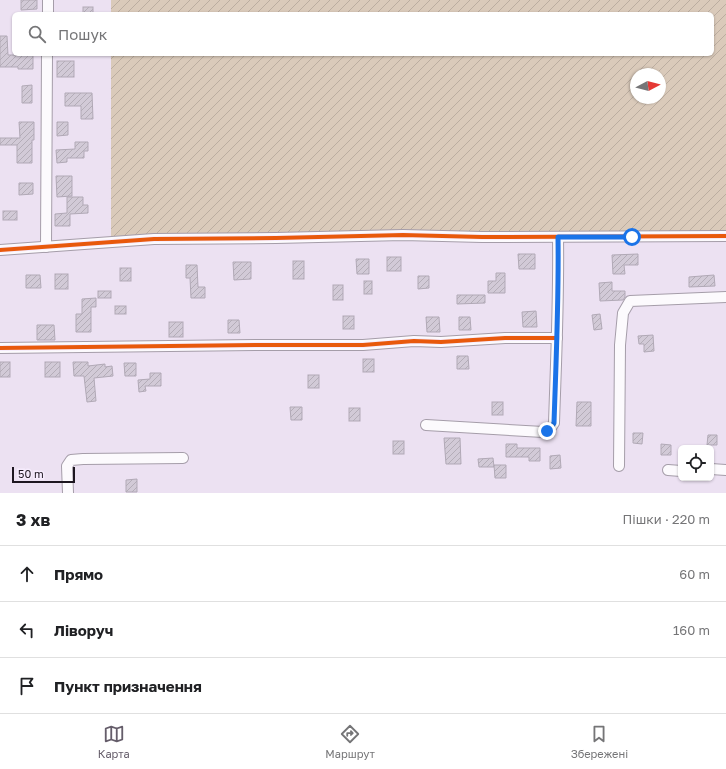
<!DOCTYPE html>
<html lang="uk">
<head>
<meta charset="utf-8">
<style>
	:root { --surface:#fff; --page:#f6f6f6; --text:#202124; --muted:#757577; --line:#e0e0e0; --accent:#655d6a }
	body { margin:0; font-family:"Golos Text",sans-serif; background:var(--page); color:var(--text) }
	.controls { position:absolute; right:12px; bottom:12px; display:grid; overflow:hidden; border-radius:6px; box-shadow:0 1px 3px #0004 }
	.controls button { width:36px; height:36px; display:grid; place-items:center; padding:0; border:0; border-bottom:1px solid var(--line); background:var(--surface); color:var(--text); font:20px sans-serif }
	.compass { position:absolute; left:630px; top:68px; width:36px; height:36px; border-radius:50%; background:var(--surface); box-shadow:0 1px 3px #0004; rotate:83deg }
	.scale { position:absolute; left:12px; bottom:10px; width:63px; box-sizing:border-box; padding-left:4px; border:2px solid #1d1620; border-top:0; font-size:11px; line-height:14px; white-space:nowrap; color:#1d1620; -webkit-text-stroke:3px #f6ecfd; paint-order:stroke }
	.stop { position:absolute; width:12px; height:12px; margin:-9px; border:3px solid #1a73e8; border-radius:50%; background:#fff }
	.stop.end { background:#1a73e8; border-color:#fff; box-shadow:0 1px 4px #0008 }
	.list { margin:0; padding:0; list-style:none }
	h2 { display:flex; justify-content:space-between; align-items:center; height:52px; margin:0; padding:0 16px; font-size:17px }
	h2 small { font-size:13px; font-weight:400; color:var(--muted) }
	.list li { display:grid; grid-template-columns:26px 1fr auto; gap:12px; align-items:center; box-sizing:border-box; height:56px; padding:0 16px; border-top:1px solid var(--line) }
	.list b { display:block; font-size:15px; white-space:nowrap }
	.list em { font-size:13px; font-style:normal; color:var(--muted) }
	.icon { flex:none; width:22px; height:22px; fill:none; stroke:currentColor; stroke-width:2; stroke-linecap:round; stroke-linejoin:round }
	.map { position:relative; flex:none; width:726px; height:493px; overflow:hidden }
	.search { position:absolute; background:var(--surface); box-shadow:0 1px 3px #0004; left:12px; right:12px; top:12px; height:44px; display:flex; align-items:center; gap:10px; box-sizing:border-box; padding:0 14px; border-radius:6px; color:var(--muted); font-size:15px }
	.sheet { height:220px; background:var(--surface) }
	nav { display:flex; justify-content:space-around; align-items:center; box-sizing:border-box; height:56px; border-top:1px solid var(--line); background:var(--surface); font-size:11px; color:var(--muted) }
	nav a { display:grid; justify-items:center; gap:2px }
	nav .on { color:var(--accent) }
	.map>svg:first-child { display:block }
	.garden { fill:url(#garden-furrows); fill-rule:evenodd }
	.building { fill:url(#building-hatch); stroke:#b1a9b6 }
	.lines { fill:none; stroke-linecap:round; stroke-linejoin:round }
	.minor-casing { stroke:#a59da9; stroke-width:12 }
	.minor { stroke:#fcfafd; stroke-width:10 }
	.cycleway-casing { stroke:#f6ecfd; stroke-width:6 }
	.cycleway { stroke:#e8590c; stroke-width:4 }
	.route { stroke:#1a73e8; stroke-width:5 }
</style>
</head>
<body>
<div class="map">
<svg width="726" height="493" viewBox="0 0 726 493">
	<defs>
		<pattern id="garden-furrows" width="10" height="10" patternUnits="userSpaceOnUse"><rect width="10" height="10" fill="#dacaba"/><path d="M-1 1l2-2M0 10L10 0M9 11l2-2" fill="none" stroke="#bbada0"/></pattern>
		<pattern id="building-hatch" width="6" height="6" patternUnits="userSpaceOnUse"><rect width="6" height="6" fill="#d2cad7"/><path d="M-1 1l2-2M0 6l6-6M5 7l2-2" fill="none" stroke="#b4adb8"/></pattern>
	</defs>
	<rect width="100%" height="100%" fill="#ece1f2"/>
	<path class="garden" d="M 111,0 L 726,0 L 726,236 L 111,242 L 111,54 L 712,54 L 712,14 L 111,14 ZM 636,74 L 660,74 L 660,98 L 636,98 Z"/>
	<g class="building">
		<path d="M 21,0 L 37,0 L 37,9 L 21,10 Z"/>
		<rect x="83" y="7" width="10" height="7"/>
		<path d="M 0,36 L 7,36 L 8,55 L 33,55 L 33,69 L 18,69 L 18,67 L 0,67 Z"/>
		<rect x="57" y="61" width="17" height="16"/>
		<path d="M 32,85 L 32,103 L 22,103 L 22,86 Z"/>
		<path d="M 65,93 L 92,93 L 93,119 L 81,119 L 81,106 L 65,106 Z"/>
		<path d="M 19,122 L 34,122 L 34,140 L 32,140 L 32,163 L 17,163 L 17,145 L 0,145 L 0,138 L 20,138 Z"/>
		<path d="M 57,122 L 68,122 L 68,135 L 57,136 Z"/>
		<path d="M 75,142 L 88,142 L 88,151 L 84,151 L 84,158 L 67,158 L 67,162 L 57,163 L 56,150 L 75,149 Z"/>
		<path d="M 56,176 L 72,176 L 72,196 L 57,197 Z"/>
		<path d="M 19,183 L 33,183 L 33,194 L 19,195 Z"/>
		<path d="M 67,197 L 83,197 L 83,205 L 88,205 L 88,213 L 70,214 L 70,226 L 55,226 L 55,214 L 67,213 Z"/>
		<rect x="3" y="211" width="14" height="9"/>
		<path d="M 518,254 L 535,254 L 535,269 L 519,269 Z"/>
		<path d="M 638,254 L 638,265 L 624,265 L 625,274 L 613,274 L 612,255 Z"/>
		<rect x="387" y="257" width="14" height="14"/>
		<path d="M 356,259 L 369,259 L 369,274 L 357,274 Z"/>
		<rect x="293" y="261" width="11" height="18"/>
		<path d="M 233,262 L 251,262 L 251,279 L 234,280 Z"/>
		<path d="M 186,265 L 197,265 L 198,287 L 205,287 L 205,298 L 191,298 L 190,278 L 186,278 Z"/>
		<rect x="120" y="268" width="11" height="13"/>
		<path d="M 496,273 L 505,273 L 505,293 L 488,293 L 488,281 L 496,281 Z"/>
		<rect x="55" y="274" width="13" height="15"/>
		<path d="M 26,275 L 40,275 L 41,288 L 26,288 Z"/>
		<path d="M 714,275 L 715,286 L 689,287 L 689,277 Z"/>
		<path d="M 418,276 L 429,276 L 429,288 L 418,289 Z"/>
		<rect x="364" y="281" width="8" height="13"/>
		<path d="M 612,282 L 612,291 L 625,291 L 625,297 L 623,300 L 600,301 L 599,283 Z"/>
		<rect x="333" y="285" width="10" height="15"/>
		<rect x="98" y="291" width="13" height="7"/>
		<path d="M 457,295 L 485,295 L 485,303 L 457,304 Z"/>
		<path d="M 96,298 L 96,307 L 91,307 L 91,332 L 76,332 L 76,314 L 82,314 L 82,299 Z"/>
		<rect x="115" y="306" width="11" height="8"/>
		<path d="M 536,311 L 537,327 L 523,327 L 522,312 Z"/>
		<path d="M 600,314 L 602,329 L 594,330 L 592,315 Z"/>
		<rect x="343" y="316" width="11" height="13"/>
		<path d="M 426,317 L 439,317 L 440,332 L 427,332 Z"/>
		<path d="M 459,317 L 470,317 L 471,330 L 459,330 Z"/>
		<path d="M 228,320 L 239,320 L 240,333 L 228,333 Z"/>
		<rect x="169" y="322" width="14" height="15"/>
		<path d="M 37,325 L 54,325 L 55,340 L 37,340 Z"/>
		<path d="M 653,335 L 654,351 L 644,352 L 644,344 L 639,344 L 638,336 Z"/>
		<path d="M 457,356 L 468,356 L 469,369 L 457,369 Z"/>
		<rect x="363" y="359" width="11" height="13"/>
		<rect x="0" y="362" width="10" height="15"/>
		<rect x="45" y="362" width="15" height="15"/>
		<path d="M 73,362 L 88,362 L 88,366 L 105,364 L 105,367 L 112,366 L 113,376 L 94,378 L 96,401 L 87,402 L 84,376 L 74,376 Z"/>
		<path d="M 124,363 L 136,363 L 136,376 L 125,376 Z"/>
		<path d="M 150,373 L 161,373 L 161,386 L 145,386 L 146,391 L 139,392 L 138,380 L 150,379 Z"/>
		<rect x="308" y="375" width="11" height="13"/>
		<rect x="492" y="402" width="11" height="13"/>
		<path d="M 577,402 L 591,402 L 591,426 L 576,426 Z"/>
		<path d="M 290,407 L 302,407 L 302,420 L 291,420 Z"/>
		<rect x="349" y="408" width="11" height="13"/>
		<path d="M 633,433 L 643,433 L 642,444 L 633,443 Z"/>
		<path d="M 708,435 L 717,435 L 717,445 L 707,445 Z"/>
		<path d="M 444,438 L 460,438 L 461,464 L 446,464 Z"/>
		<rect x="393" y="441" width="11" height="13"/>
		<path d="M 506,444 L 517,444 L 517,448 L 540,448 L 540,461 L 529,461 L 529,457 L 506,457 Z"/>
		<path d="M 661,444 L 671,445 L 671,455 L 661,455 Z"/>
		<path d="M 560,455 L 561,468 L 550,469 L 550,456 Z"/>
		<path d="M 493,458 L 494,467 L 479,467 L 478,459 Z"/>
		<path d="M 494,465 L 506,465 L 506,478 L 495,478 Z"/>
		<path d="M 137,479 L 137,492 L 126,492 L 126,480 Z"/>
	</g>
	<g class="lines">
		<defs>
			<g id="minor">
				<path d="M 48,14 L 48,0"/>
				<path d="M 46,247 L 47,54"/>
				<path d="M 0,250 L 154,239 L 276,238 L 403,235 L 482,237 L 726,236"/>
				<path d="M 0,348 L 255,345 L 363,345 L 414,341 L 441,342 L 505,338 L 557,338"/>
				<path d="M 426,425 L 543,432 L 550,429 L 554,423 C 556,361 559,299 558,237"/>
				<path d="M 619,466 L 620,345 L 623,313 L 630,301 L 726,297"/>
				<path d="M 711,469 L 726,470"/>
				<path d="M 668,470 L 681,471"/>
				<path d="M 68,493 L 67,466 L 71,460 L 83,459 L 183,458"/>
			</g>
		</defs>
		<use href="#minor" class="minor-casing"/>
		<use href="#minor" class="minor"/>
		<defs>
			<g id="cycleway">
				<path d="M 0,250 L 154,239 L 276,238 L 403,235 L 482,237 L 726,236"/>
				<path d="M 0,348 L 255,345 L 363,345 L 414,341 L 441,342 L 505,338 L 557,338"/>
			</g>
		</defs>
		<use href="#cycleway" class="cycleway-casing"/>
		<use href="#cycleway" class="cycleway"/>
	</g>
	<g class="lines">
		<path class="route" d="M 547,431 L 550,429 L 554,423 C 556,361 559,299 558,237 L 632,237"/>
	</g>
</svg>
<div class="controls">
<button><svg class="icon" aria-label="locate" viewBox="0 0 24 24"><circle cx="12" cy="12" r="6"/><path d="M12 2v4M12 18v4M2 12h4M18 12h4"/></svg></button>
</div>
<svg class="compass" viewBox="-18 -18 36 36"><path d="M0-13l5 13h-10z" fill="#e53935"/><path d="M0 13l5-13h-10z" fill="#757577"/></svg>
<div class="scale">50 m</div>
<div class="stop" style="left:632px;top:237px"></div>
<div class="stop end" style="left:547px;top:431px"></div>
<div class="search"><svg class="icon" aria-label="search" viewBox="0 0 24 24"><circle cx="10" cy="10" r="6"/><path d="M15 15l6 6"/></svg>Пошук</div>
</div>
<section class="sheet">
<h2>3 хв<small>Пішки · 220 m</small></h2>
<ul class="list">
<li><svg class="icon" aria-label="ahead" viewBox="0 0 24 24"><path d="M12 20V5M6 11l6-6 6 6"/></svg><div><b>Прямо</b></div><em>60 m</em></li>
<li><svg class="icon" aria-label="left" viewBox="0 0 24 24"><path d="M17 20v-9H6M10 6l-5 5 5 5"/></svg><div><b>Ліворуч</b></div><em>160 m</em></li>
<li><svg class="icon" aria-label="arrive" viewBox="0 0 24 24"><path d="M6 21V4h12l-3 4 3 4H6"/></svg><div><b>Пункт призначення</b></div></li>
</ul>
</section>
<nav>
<a class="on"><svg class="icon" aria-label="map" viewBox="0 0 24 24"><path d="M3 6l6-2 6 2 6-2v14l-6 2-6-2-6 2zM9 4v14M15 6v14"/></svg>Карта</a>
<a><svg class="icon" aria-label="directions" viewBox="0 0 24 24"><path d="M12 3l9 9-9 9-9-9zM9 14v-3h6M13 9l2 2-2 2"/></svg>Маршрут</a>
<a><svg class="icon" aria-label="saved" viewBox="0 0 24 24"><path d="M7 4h10v16l-5-4-5 4z"/></svg>Збережені</a>
</nav>
</body>
</html>
